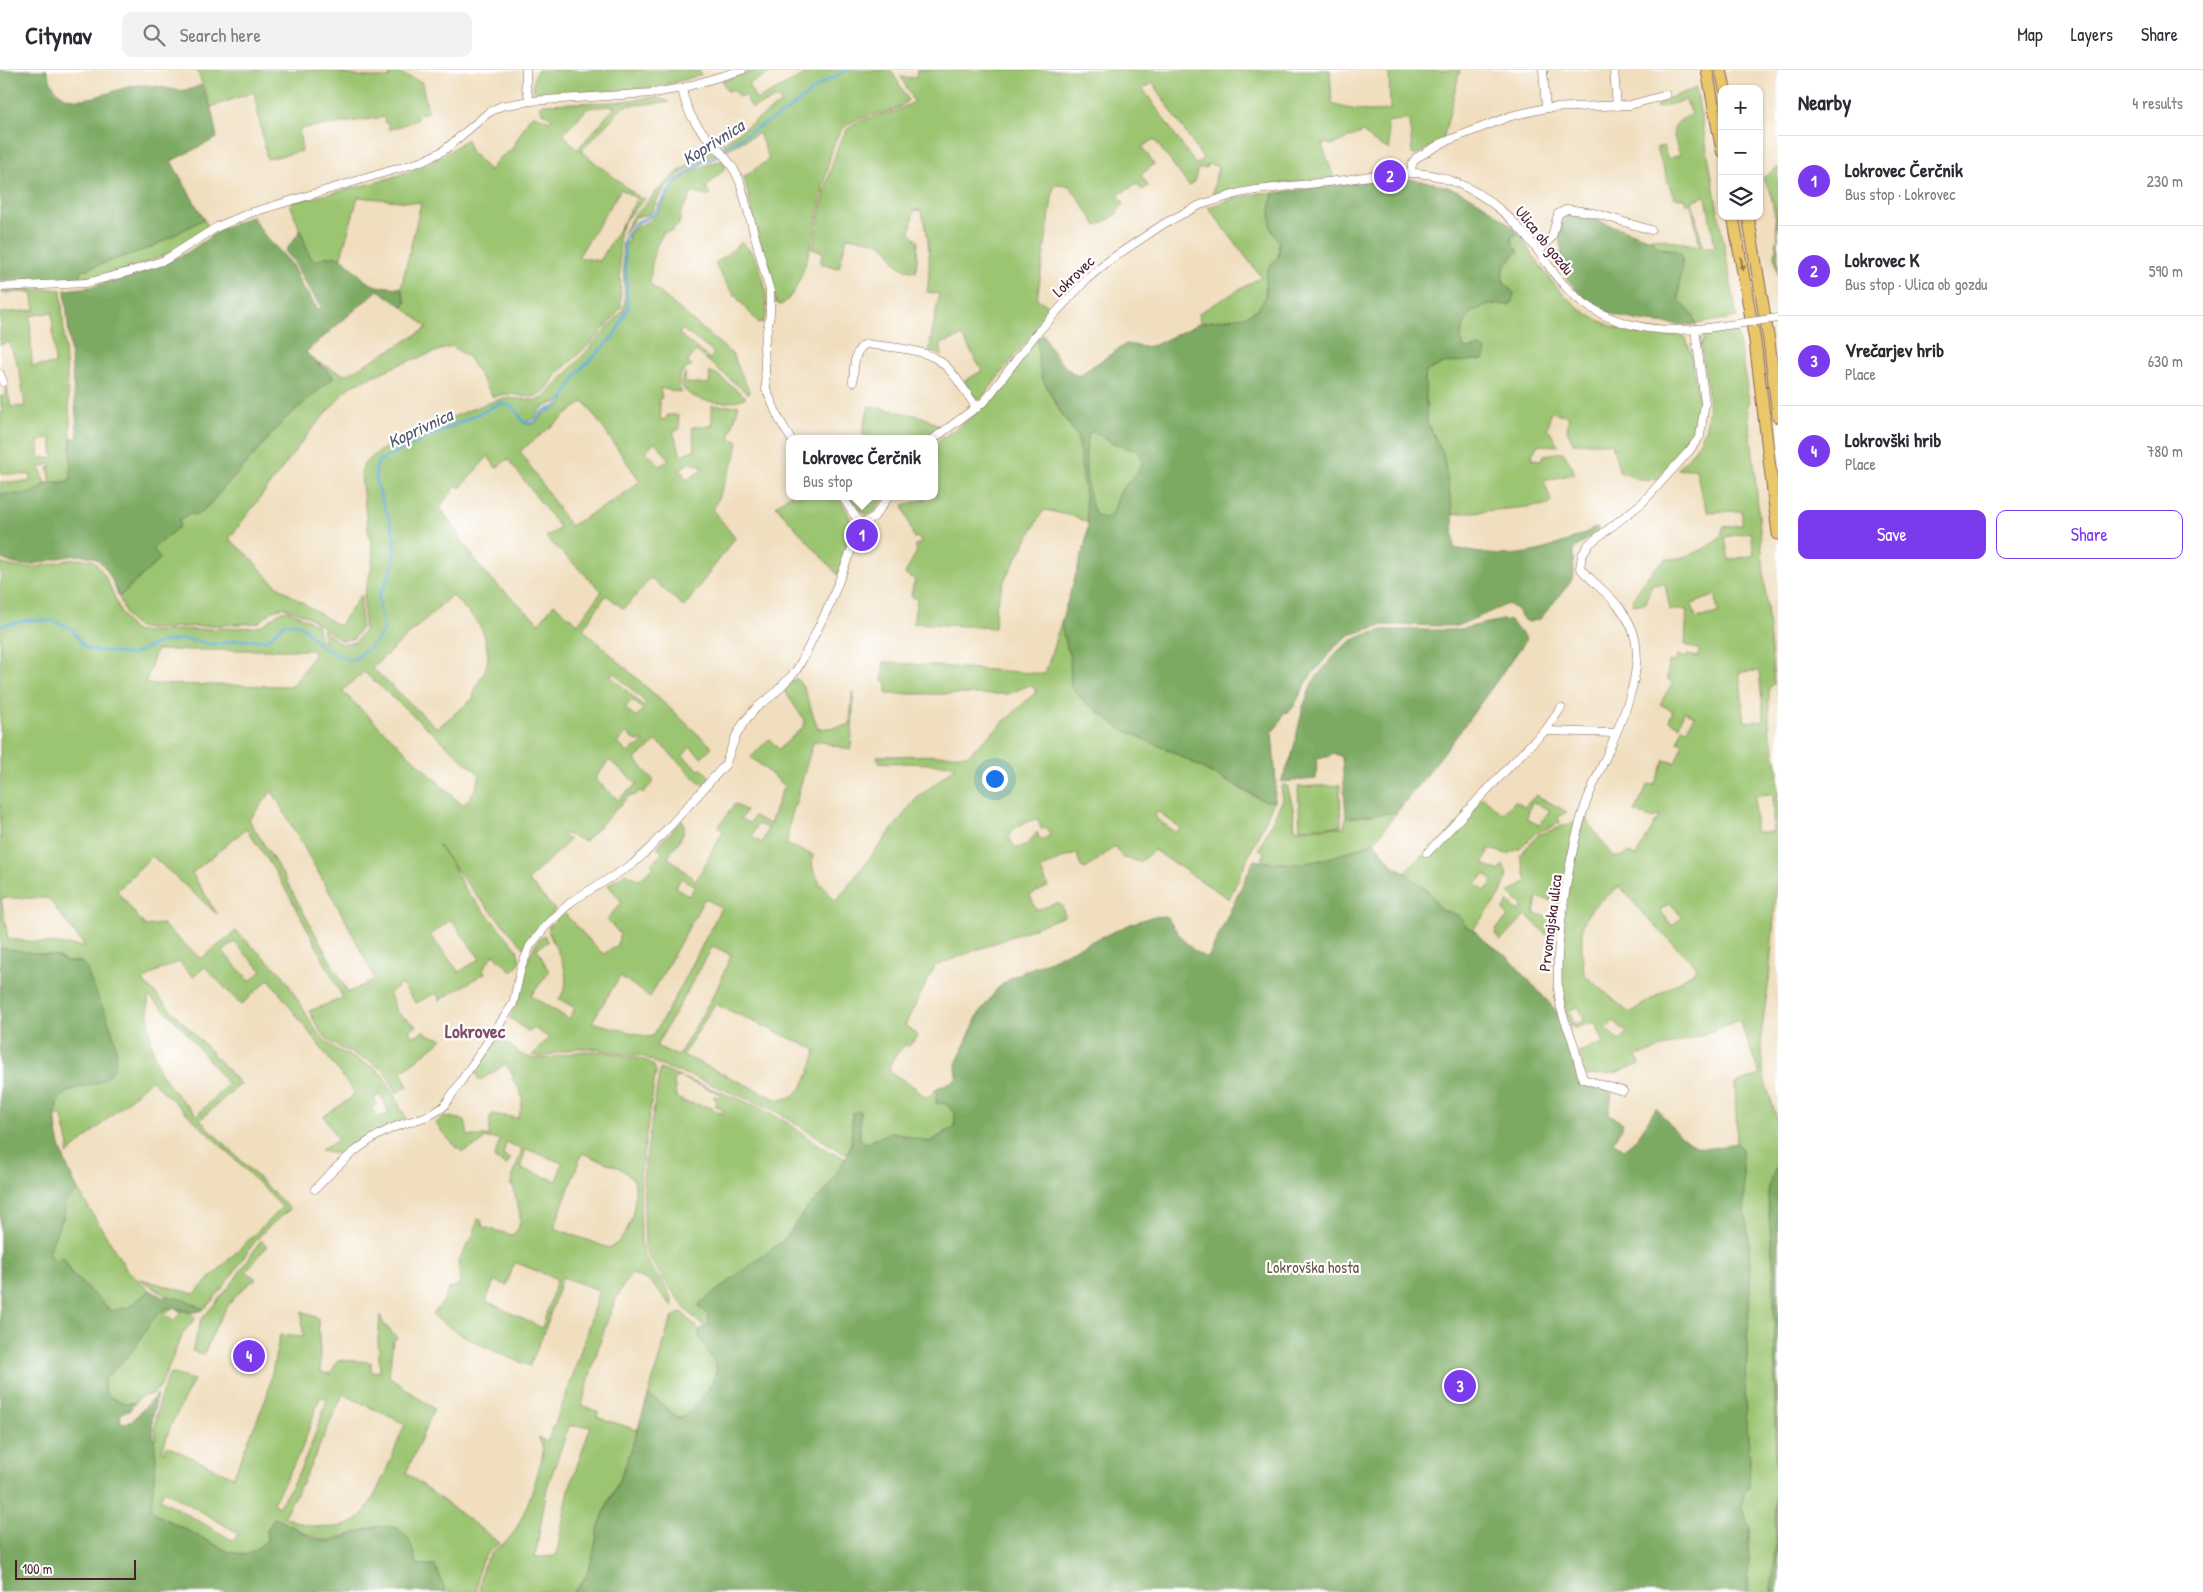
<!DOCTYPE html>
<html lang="en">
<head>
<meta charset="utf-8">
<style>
	:root { --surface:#fff; --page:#f2f2f3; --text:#2b2b33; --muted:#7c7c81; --line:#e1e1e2; --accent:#7c3aed }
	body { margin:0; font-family:"Patrick Hand",sans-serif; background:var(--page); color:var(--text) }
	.controls { position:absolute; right:15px; top:15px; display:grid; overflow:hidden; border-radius:10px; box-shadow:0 1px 4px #0004 }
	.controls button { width:45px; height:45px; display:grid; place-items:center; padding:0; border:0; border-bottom:1px solid var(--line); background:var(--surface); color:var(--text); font:25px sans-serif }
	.scale { position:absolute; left:15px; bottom:12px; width:121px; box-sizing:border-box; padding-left:5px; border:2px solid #4a1f2b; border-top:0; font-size:14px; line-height:18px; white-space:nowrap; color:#4a1f2b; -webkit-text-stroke:4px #fff; paint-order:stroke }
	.you { position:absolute; left:994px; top:708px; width:18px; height:18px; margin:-12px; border:4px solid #fff; border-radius:50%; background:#1a73e8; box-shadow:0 0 0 8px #1a73e833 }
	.badge { display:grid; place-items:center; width:32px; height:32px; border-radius:50%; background:var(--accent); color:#fff; font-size:16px; font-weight:700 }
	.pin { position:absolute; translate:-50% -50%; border:2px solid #fff; box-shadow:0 1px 5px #0006 }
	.popup { position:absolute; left:786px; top:365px; width:152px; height:65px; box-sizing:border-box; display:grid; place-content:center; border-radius:10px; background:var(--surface); filter:drop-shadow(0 1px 4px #0005); font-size:16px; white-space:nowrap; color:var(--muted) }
	.popup b { font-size:19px; color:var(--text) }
	.popup::after { content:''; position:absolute; left:50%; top:100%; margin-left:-10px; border:10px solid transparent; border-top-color:var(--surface) }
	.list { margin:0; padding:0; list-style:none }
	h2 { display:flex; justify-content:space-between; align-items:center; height:65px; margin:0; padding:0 20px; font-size:21px }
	h2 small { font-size:16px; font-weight:400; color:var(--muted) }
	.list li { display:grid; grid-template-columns:32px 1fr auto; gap:15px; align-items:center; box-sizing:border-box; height:90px; padding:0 20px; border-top:1px solid var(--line) }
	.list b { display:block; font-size:19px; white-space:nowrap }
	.list p { margin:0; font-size:16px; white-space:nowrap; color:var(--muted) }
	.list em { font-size:16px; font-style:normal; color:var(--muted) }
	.actions { display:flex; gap:10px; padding:15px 20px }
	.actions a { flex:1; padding:11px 0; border:1px solid var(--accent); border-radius:10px; text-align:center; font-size:18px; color:var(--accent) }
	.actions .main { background:var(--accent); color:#fff }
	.icon { flex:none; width:28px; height:28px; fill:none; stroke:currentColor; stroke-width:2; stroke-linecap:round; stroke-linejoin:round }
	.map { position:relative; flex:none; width:1778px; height:1522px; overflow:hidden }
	header { display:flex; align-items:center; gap:30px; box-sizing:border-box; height:70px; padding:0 25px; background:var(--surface); border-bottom:1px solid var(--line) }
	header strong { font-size:24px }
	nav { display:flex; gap:28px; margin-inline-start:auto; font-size:18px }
	.search { width:350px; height:45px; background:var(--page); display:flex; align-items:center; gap:12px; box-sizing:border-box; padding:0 18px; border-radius:10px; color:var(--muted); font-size:19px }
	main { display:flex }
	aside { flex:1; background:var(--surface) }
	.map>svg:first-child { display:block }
	.green { fill:#9cc572; stroke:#73724e; fill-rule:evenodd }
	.forest { fill:#7daa64; stroke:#646448; fill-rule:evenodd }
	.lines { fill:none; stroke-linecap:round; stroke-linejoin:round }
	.stream { stroke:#5fabd8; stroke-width:2.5 }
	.minor-casing { stroke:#84625e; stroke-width:9 }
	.highway-casing { stroke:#84625e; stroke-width:13 }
	.minor { stroke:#fff; stroke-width:8 }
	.highway { stroke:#eac769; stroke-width:11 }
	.minor-bridge-casing { stroke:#84625e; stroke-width:9; stroke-linecap:butt }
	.minor-bridge { stroke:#fff; stroke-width:8 }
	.oneway { fill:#9a734a }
	.labels { text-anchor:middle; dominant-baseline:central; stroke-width:4.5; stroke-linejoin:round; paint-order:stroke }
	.street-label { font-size:16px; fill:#4a1f2b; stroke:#fff }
	.park-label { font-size:16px; fill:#675944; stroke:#fff }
	.water-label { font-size:18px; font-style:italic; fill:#525770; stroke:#fff }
	.quarter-label { font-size:19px; font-weight:bold; fill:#814f68; stroke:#fff }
</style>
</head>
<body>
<header>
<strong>Citynav</strong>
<div class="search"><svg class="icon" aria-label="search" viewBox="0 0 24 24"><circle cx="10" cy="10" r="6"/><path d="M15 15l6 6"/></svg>Search here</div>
<nav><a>Map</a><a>Layers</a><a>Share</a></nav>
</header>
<main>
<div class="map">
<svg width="1778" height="1522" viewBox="0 0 1778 1522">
	<rect width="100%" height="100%" fill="#fff"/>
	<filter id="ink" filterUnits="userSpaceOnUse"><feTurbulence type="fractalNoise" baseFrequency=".02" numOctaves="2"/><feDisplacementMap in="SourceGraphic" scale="10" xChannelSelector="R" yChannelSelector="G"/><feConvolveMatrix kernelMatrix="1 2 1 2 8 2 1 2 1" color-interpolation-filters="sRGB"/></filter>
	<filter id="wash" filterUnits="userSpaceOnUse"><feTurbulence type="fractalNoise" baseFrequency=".0096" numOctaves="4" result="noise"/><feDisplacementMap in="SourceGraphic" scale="20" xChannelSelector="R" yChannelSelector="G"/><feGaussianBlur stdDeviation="1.12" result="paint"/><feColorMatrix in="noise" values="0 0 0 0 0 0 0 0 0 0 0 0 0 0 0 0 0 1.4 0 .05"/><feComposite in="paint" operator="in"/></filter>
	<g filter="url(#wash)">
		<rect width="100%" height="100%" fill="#f0debe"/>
		<g class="green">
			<path d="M 197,0 L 324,0 L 356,6 L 386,8 L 389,8 L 391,0 L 422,12 L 428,42 L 417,45 L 417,50 L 389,60 L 389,54 L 385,53 L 384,47 L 299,59 L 302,81 L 267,89 L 254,22 L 211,37 Z"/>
			<path d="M 537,0 L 699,0 L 701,5 L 654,18 L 541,25 L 535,23 C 531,14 534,8 537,0 Z"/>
			<path d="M 758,0 L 776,0 L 748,14 L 756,30 L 815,0 L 891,0 L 908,30 C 890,51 851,37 836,69 C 820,106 813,217 781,235 L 776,233 L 772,211 L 756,158 L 744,107 L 769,89 L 759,63 L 728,79 L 722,74 L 781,33 L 777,28 L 752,38 L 744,25 L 739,27 L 734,20 L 727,21 L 722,11 Z"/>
			<path d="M 917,0 L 1330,0 L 1332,34 C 1354,41 1367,42 1390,40 L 1389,0 L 1460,0 L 1443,70 L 1415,85 L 1412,84 L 1410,49 L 1387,52 L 1390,80 L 1371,70 L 1363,62 L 1332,75 L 1326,73 L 1322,75 L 1334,107 L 1258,116 L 1212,127 L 1218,96 L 1207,94 L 1206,98 L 1198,99 L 1194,112 L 1189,116 L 1154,69 L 1142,77 L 1154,94 L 1141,105 L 1148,116 L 1142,120 L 1137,114 L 1118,125 L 1124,134 L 1120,137 L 1116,145 L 1097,156 L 1070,116 L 1054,115 L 1037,229 L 1053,238 L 981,329 L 975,328 L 964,311 L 982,301 L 962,266 L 941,274 L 942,286 L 929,281 L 939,224 L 927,222 C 931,196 930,166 921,141 L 914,140 L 910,162 L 918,171 L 916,202 C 889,198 899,187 883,175 C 875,169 857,169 847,167 L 839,198 L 820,193 L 823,182 L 812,179 C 819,154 832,68 852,55 C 865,47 882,46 896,41 C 902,38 908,35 914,32 L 901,7 L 916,8 ZM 1153,13 L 1203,89 L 1196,95 L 1143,19 Z"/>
			<path d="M 1696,18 L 1737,247 L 1696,254 L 1694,246 L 1679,230 L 1680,198 L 1683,190 L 1672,179 L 1659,178 L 1652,172 L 1652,168 L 1658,168 L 1700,176 L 1691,133 L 1686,134 L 1684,128 L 1674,128 L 1656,78 L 1663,76 L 1668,89 L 1680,85 C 1673,65 1667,54 1691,45 L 1686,30 L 1657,38 L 1656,33 ZM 1705,126 L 1706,127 L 1715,177 L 1703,177 L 1692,131 Z"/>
			<path d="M 656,27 L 669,32 L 624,36 L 581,81 L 641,129 L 645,129 L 625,150 L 619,163 L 621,237 C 607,260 579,284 559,302 C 551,310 548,323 535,326 C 521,330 514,319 493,327 L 469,288 L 452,276 L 398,295 L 349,317 L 308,364 L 229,469 L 252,489 L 270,510 L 289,524 L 339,556 L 361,525 L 361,558 L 354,568 L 342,571 L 309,547 L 285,537 L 274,540 L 258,553 L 150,559 C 128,558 127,545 119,527 L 159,490 L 153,478 L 180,456 L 179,450 L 189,443 L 195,445 L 237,405 L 284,350 L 333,308 L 332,304 L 315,291 L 343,304 L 348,304 L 423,261 L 427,257 L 402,236 L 406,233 L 401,218 L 421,133 L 358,127 L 341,187 L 325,187 L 316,191 L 310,188 L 290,133 C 337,121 390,113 434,90 C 446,85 456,76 467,69 L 470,81 L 490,101 L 498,89 L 511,80 L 530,47 L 534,45 L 550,51 L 552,48 L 543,43 L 539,37 L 542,34 L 614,32 ZM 614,36 L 614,38 L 577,80 L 563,64 L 588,38 ZM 621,119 L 637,129 L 600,191 L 578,187 Z"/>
			<path d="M 711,76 L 717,83 C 696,93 675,104 661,124 C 656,130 654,138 650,144 L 635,147 L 622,165 L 633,146 L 643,137 L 655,123 L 678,102 L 700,88 Z"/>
			<path d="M 724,90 L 725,98 L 706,118 L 710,124 L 708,126 L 692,123 L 681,143 L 679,155 L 674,157 L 673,161 L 664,162 C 653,179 651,194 650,214 L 733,285 L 750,323 L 747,323 L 696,281 L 687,292 L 692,296 C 679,301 675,311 682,323 L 660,318 L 662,328 L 659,329 L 661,350 L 666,349 L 667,345 L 678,345 L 680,359 L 673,361 L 681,385 L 695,379 L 692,357 L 712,356 L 712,335 L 723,336 L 739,335 L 729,368 L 738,371 L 735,388 L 713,440 L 735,468 L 684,537 L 651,508 L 624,539 L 606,525 L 583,559 L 712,677 L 701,687 L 690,677 L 683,686 L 699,700 L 702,699 L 711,708 L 703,715 L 700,713 L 657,671 L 635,689 L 654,711 L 643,723 L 640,721 L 634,726 L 630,725 L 585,771 L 563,763 L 562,765 L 570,770 L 528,810 L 555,840 C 548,848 530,875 524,878 L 471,819 L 438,775 L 452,794 L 464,818 L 517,879 L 520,892 L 512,902 L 494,884 L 483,899 L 485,903 L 440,930 L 436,923 L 416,933 L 401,914 L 389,923 L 397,943 L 417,956 L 409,960 L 412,967 L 424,961 L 429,965 L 443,969 L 401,1002 L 408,1016 L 396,1023 C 392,1014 388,1005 381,999 C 365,985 342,983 326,968 C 319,961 314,950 309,941 L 343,928 C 313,870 285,810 246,759 L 192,803 L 217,844 L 152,786 L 117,821 L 145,856 L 162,854 L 201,889 L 236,861 L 283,905 L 315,959 L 324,970 L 335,979 L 376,999 L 384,1007 L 406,1048 L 345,1085 L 320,1081 L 338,1070 L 324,1046 L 351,1028 L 354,1022 L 269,909 L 241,935 L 205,897 L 193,907 L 179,892 L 155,902 L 143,911 L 201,971 L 240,1014 L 200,1050 L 290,1139 C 277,1150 263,1160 253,1174 C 237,1196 224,1220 204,1239 L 186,1231 L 166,1226 L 141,1209 L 194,1224 L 282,1137 L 236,1090 L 151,1010 L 67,1085 L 69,1076 L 62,1047 L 55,1045 C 58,1027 63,1023 80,1017 L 87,898 L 78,891 L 67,892 L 59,887 L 0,878 L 0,493 C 40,507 58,484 92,490 C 114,508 116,550 137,562 L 257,557 C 270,554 274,541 288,540 L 317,555 L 322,572 L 325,572 L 322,559 L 341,574 L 355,572 L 364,561 L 364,525 L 372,497 L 373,482 L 368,460 L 362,415 L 361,403 L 364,394 L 378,382 L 392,374 L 474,338 L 504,328 L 533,330 L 541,329 L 548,324 L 623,241 L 625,230 L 622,173 L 628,173 C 628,154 643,157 653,148 C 661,141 663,132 668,124 C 679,104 703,95 724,90 ZM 682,259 L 714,283 L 710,289 L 679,264 ZM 565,329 L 561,335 L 543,344 L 535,354 L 525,354 L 524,352 L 535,348 L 541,338 ZM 584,331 L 640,411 L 614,431 L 570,456 L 520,381 ZM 655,372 L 669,389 L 660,396 L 646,381 ZM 488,386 L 496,398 L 508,389 L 560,458 L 546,467 L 602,521 L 578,554 L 554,534 L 539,553 L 489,507 L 477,493 L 440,437 L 457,415 L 460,418 ZM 691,392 L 694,395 L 698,394 L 702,400 L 687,410 L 680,399 ZM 452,525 C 461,535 475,548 482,560 C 486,568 489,586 487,594 C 483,609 475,614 473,629 L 437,658 L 372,598 ZM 156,580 L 314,580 L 314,585 L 293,616 L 145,614 ZM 364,602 L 480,705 C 476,718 473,727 462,735 L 342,621 ZM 614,603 L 646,633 L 644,636 L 610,606 ZM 632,630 L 643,639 L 636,647 L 625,638 ZM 626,663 L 630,665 L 631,668 L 640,672 L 643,670 L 644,672 L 638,677 L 636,676 L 628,683 L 617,673 ZM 609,690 L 637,714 L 618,730 L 595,709 ZM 272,721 L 347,853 L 375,909 L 348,923 L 283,805 L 249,750 ZM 1,828 L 48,828 L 85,877 L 8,869 ZM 451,850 L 480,889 L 459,902 L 430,865 ZM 234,872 L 262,901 L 250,911 L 223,882 ZM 150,927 L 180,955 L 228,1014 L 197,1045 C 155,1007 149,985 148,929 ZM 381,1025 L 389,1043 L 376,1049 L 372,1038 L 377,1034 L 374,1028 Z"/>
			<path d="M 1778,97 L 1778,206 L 1775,185 L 1778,166 L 1775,145 L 1770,121 L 1763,108 Z"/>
			<path d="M 1260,123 L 1273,123 L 1270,140 L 1271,159 L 1279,172 L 1279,181 L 1278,187 L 1266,206 L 1265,228 L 1258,239 L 1245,246 L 1200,253 L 1199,243 L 1261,207 L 1208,137 L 1233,129 Z"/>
			<path d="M 204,149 L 209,158 C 182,182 114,208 78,210 L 81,201 L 152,177 Z"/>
			<path d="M 1518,163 C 1550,211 1570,245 1629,262 C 1647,267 1670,263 1686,268 L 1691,283 L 1699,333 L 1694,368 L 1687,379 L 1658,408 L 1646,411 L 1620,403 L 1612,373 L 1573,373 L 1567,360 L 1569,346 L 1551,342 L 1547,360 L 1550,362 L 1559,376 L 1536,375 L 1536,380 L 1533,381 L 1532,389 L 1541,390 L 1543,385 L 1563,382 L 1573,398 L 1574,404 L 1544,411 L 1551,431 L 1548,435 L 1453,444 L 1443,383 L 1427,352 L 1425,308 L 1426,301 L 1449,292 L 1469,290 L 1481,277 L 1466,279 C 1454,268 1465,255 1470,242 L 1490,234 L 1509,235 L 1514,223 C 1492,203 1507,198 1518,179 L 1514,177 L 1511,167 Z"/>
			<path d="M 742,172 C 746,177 752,182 755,187 C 763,201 772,239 763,252 L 759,253 C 742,234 726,217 715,194 Z"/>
			<path d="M 50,219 L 61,220 L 71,368 L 71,409 L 64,412 L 51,412 L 48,398 L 51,397 L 50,394 L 40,397 C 41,402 44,408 44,413 C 43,428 9,425 0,424 L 0,412 L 29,412 L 31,405 L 0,404 L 0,344 L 2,343 L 0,327 L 5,326 L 7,317 L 11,337 L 25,336 L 20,302 L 9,272 L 0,275 L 0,243 L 35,240 L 32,222 L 0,223 L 0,220 ZM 52,242 L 55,294 L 32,296 L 30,246 ZM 51,368 L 53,388 L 40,388 L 38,371 Z"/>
			<path d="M 1737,259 L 1749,331 L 1747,335 L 1754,392 L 1774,614 L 1769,618 L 1769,660 L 1778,699 L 1778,797 L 1769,910 L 1761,966 L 1764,1008 L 1778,1052 L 1778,1094 L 1769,1115 L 1768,1135 L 1774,1206 L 1776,1462 L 1772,1522 L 1748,1522 L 1749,1457 L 1742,1436 L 1744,1423 L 1749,1416 L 1750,1390 L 1745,1329 L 1751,1194 L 1749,1169 L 1745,1144 L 1742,1079 L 1737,1073 L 1735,1014 L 1760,1005 L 1739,950 L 1701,965 L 1637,986 L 1640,994 L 1615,1003 L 1587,1006 L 1578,982 L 1604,973 L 1595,952 L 1575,958 L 1570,956 C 1550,898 1568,808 1583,749 L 1586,749 L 1613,787 L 1621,787 L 1628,783 L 1636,786 L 1657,750 L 1660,748 L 1659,746 L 1651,748 L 1635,742 L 1648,714 L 1654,715 L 1665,690 L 1675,693 L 1683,674 L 1678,671 L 1682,658 L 1688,659 L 1694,646 L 1684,641 L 1679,656 L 1669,650 L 1673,641 L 1660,634 L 1673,612 L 1667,609 L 1669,591 L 1675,592 L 1677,585 L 1687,588 L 1687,585 L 1697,587 L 1700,580 L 1685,575 L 1687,540 L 1670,540 L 1665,514 L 1652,514 L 1646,533 L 1632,535 C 1636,516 1652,500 1666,489 C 1685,490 1706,479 1721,467 L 1723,457 L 1742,455 L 1742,441 L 1708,442 L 1701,424 L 1696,398 L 1679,400 L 1678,398 C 1722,358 1707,326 1701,275 L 1706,262 ZM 1751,462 L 1754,485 L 1729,490 L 1725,467 ZM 1716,525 L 1718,543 L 1696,548 L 1692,534 ZM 1759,601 L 1764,650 L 1745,652 L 1739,602 ZM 1773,724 L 1773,762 L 1755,762 L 1755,725 ZM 1620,816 L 1645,846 L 1698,898 L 1685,908 L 1629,943 L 1584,904 C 1583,890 1579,860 1585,849 C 1592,835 1608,826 1620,816 ZM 1670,833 L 1682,847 L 1672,856 L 1660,840 ZM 1579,937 L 1584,951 L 1574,954 L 1569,940 ZM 1614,951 L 1627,963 L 1619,971 L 1606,959 Z"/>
			<path d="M 1037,269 C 1038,300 1046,317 1061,344 C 1068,354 1076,362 1080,374 L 1088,453 L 1076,447 L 1045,440 L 1041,444 L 1004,511 L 996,536 L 995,558 L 913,553 L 917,530 L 911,525 L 915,509 L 905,504 L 917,481 L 915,475 L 921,473 L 919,467 L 914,468 L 903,435 L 937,426 L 934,417 L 935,373 L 970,348 L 992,330 L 1031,275 Z"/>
			<path d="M 710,302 L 716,304 L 746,327 C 730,337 684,333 681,312 L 685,303 L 685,313 L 709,314 Z"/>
			<path d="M 869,336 L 923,347 L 941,357 L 928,369 L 872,369 L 862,364 Z"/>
			<path d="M 1093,361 L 1110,372 L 1139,382 C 1149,400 1129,408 1121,421 C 1115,431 1117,442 1106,449 L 1097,447 C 1085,428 1083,384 1089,363 Z"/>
			<path d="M 789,425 L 836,426 C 862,453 849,474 838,505 L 776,436 Z"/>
			<path d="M 848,426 L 885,426 L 874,442 L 868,445 L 860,441 Z"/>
			<path d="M 1062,549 L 1062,560 L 1070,588 L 1071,617 L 1084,631 L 1120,658 L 1173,682 L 1259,729 L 1274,731 L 1229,829 L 1154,780 L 1140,792 L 1123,788 L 1115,776 L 1086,799 L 1081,797 L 1077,784 L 1065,787 L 1041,799 L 1048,817 L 1030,825 L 1036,840 L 1057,833 L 1062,836 L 1065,846 L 935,896 L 905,955 L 918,966 L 909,976 L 905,975 C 898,983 888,991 890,1002 L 916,1018 L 925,1027 L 931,1025 L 937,1018 L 936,1033 L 946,1034 L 955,1044 L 955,1056 L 929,1072 L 894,1062 L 867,1073 L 860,1070 L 860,1042 L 848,1083 L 843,1083 L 774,1040 L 694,1007 L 659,995 L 645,987 L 590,978 L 577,978 L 541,987 L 532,985 L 549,968 L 534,958 L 529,962 L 510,948 C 515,938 519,929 522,918 C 526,900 528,878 544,865 L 548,872 L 537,878 L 549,902 L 531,926 L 569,949 L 575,938 L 559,929 C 576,907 557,883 548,861 L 549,856 L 563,842 L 603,884 L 617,876 L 620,864 L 607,849 L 622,832 L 608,815 L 626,803 L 639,810 L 654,797 L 651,794 L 662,783 L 657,777 L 682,750 C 690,761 674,777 668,787 L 696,811 L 723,761 L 718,757 L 735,734 L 746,741 L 741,749 L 750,753 L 754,746 L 770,754 L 784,715 L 751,687 L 769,669 L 779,679 L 803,657 L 804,650 L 784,620 L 796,608 L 804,618 L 818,659 L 845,656 L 850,654 L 852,623 L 854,622 L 851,678 L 850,680 L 822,672 L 813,673 L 789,755 L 787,775 L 813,785 C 808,803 825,819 836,831 L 916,729 L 955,697 L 955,695 L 879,692 L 877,686 L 968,685 L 1037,621 L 1030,615 L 1008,624 L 887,624 L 887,612 L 882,610 L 884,592 L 1045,604 ZM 1159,742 L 1180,758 L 1179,761 L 1174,762 L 1156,748 L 1155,744 ZM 1038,749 L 1041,759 L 1047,758 L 1050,766 L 1040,770 L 1037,762 L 1028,774 L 1018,778 L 1013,775 L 1009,767 C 1015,755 1025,752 1038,749 ZM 757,754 L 768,758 L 762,773 L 752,767 ZM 681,808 L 695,816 L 689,826 L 676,817 ZM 705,828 L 721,838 L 680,919 L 653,966 L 648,967 L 592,952 L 620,906 L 650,927 ZM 713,876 L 731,885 L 717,919 L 678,986 L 656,976 ZM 715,934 L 816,980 C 811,1000 802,1033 776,1029 L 683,985 Z"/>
			<path d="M 1284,715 L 1287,715 L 1293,738 L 1295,759 L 1344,757 L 1346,748 L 1397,742 L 1374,772 L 1341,785 L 1304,794 L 1261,792 L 1265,782 L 1259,779 L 1283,729 L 1281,717 Z"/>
			<path d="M 1340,715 L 1341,756 L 1300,758 L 1298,717 Z"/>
			<path d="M 1536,725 L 1567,742 L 1558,747 L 1560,753 L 1536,763 L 1521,778 L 1508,784 L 1489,779 L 1483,794 L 1499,801 L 1503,794 L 1507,805 L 1500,826 L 1473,859 L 1467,857 L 1453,842 L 1441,841 L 1430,823 L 1405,802 L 1422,785 L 1425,788 L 1483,727 L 1502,744 L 1515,731 L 1524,737 ZM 1532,732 L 1550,740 L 1539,755 L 1526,749 ZM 1485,804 L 1493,811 L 1485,821 L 1476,814 Z"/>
			<path d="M 1577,751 L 1562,838 L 1556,837 L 1556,831 L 1537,828 L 1534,844 L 1560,848 L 1559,863 L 1552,870 L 1526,845 L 1500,871 L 1495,864 L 1496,859 L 1508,847 L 1504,840 L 1508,831 L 1518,841 L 1523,837 L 1509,823 L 1527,811 L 1520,785 L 1538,765 Z"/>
			<path d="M 499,966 C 524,989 530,993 564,985 C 571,983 579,981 586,981 C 606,981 628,986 647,991 L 654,996 L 656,1001 L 640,1106 L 641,1172 C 644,1202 671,1210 673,1237 L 649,1211 L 632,1204 C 610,1226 591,1303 582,1335 L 598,1342 L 597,1347 L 637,1360 C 633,1373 629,1388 623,1401 C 617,1417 606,1433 601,1451 C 593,1475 595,1504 573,1522 L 480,1522 C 480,1504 482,1490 497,1478 C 504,1474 510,1469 514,1462 C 527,1441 537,1408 543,1383 L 542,1375 L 538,1367 L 547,1372 C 569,1323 584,1272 599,1220 L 562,1207 L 546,1257 L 530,1296 C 493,1281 464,1269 432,1245 L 443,1232 L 449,1219 L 456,1216 L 460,1212 L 458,1191 L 474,1164 L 478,1149 L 481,1150 L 483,1157 L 512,1165 C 529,1153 514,1133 514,1117 L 510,1115 L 522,1079 L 506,1072 L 503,1086 L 510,1089 L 507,1095 L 494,1089 L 500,1069 L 485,1068 L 481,1073 L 462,1082 L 445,1066 L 436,1053 L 443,1046 L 465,1050 L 468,1066 L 489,1066 L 490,1047 L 492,1044 L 518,1048 C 524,1029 525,1026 512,1009 L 514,1007 L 506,994 L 479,1011 L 475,999 ZM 526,1079 L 562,1093 L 557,1111 L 520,1098 ZM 582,1083 L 620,1098 L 634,1110 C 638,1131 631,1169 609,1178 L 554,1158 ZM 514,1192 L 557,1209 L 542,1258 L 486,1231 L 494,1211 L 507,1215 ZM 569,1356 L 591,1356 L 569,1419 L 556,1486 L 535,1487 L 547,1418 Z"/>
			<path d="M 660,999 C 700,1016 742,1027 781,1049 C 802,1061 822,1082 846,1088 L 826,1121 L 807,1138 L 784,1170 L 701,1233 L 699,1237 L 709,1247 L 709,1255 L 704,1257 L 687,1241 L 649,1189 L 645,1178 L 643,1107 ZM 679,1007 L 721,1024 L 721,1027 L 714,1026 L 714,1028 L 717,1031 L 715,1035 L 723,1040 L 722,1044 L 710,1037 L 685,1032 L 676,1027 L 674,1010 Z"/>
			<path d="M 78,1120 L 127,1200 L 150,1220 L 129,1237 L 111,1241 L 73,1205 L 66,1192 L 54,1190 L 48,1182 L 64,1145 L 65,1133 Z"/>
			<path d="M 261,1170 L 267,1176 L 246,1201 L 256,1209 C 228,1227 215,1255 204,1285 L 192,1281 L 201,1250 L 233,1212 Z"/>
			<path d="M 172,1238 L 166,1244 L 173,1251 L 181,1243 L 177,1239 L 191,1243 L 196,1248 L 183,1263 L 160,1317 L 152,1324 L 140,1327 L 135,1333 C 120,1334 102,1328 104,1310 C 114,1299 125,1290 134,1279 C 144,1265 152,1240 172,1238 Z"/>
			<path d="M 302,1241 L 318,1248 L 321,1302 L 330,1304 L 338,1290 L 371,1292 L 371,1302 L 380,1301 L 378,1270 L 380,1245 L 383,1253 L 397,1268 L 393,1270 L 389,1306 L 434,1339 L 406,1403 L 500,1473 C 480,1486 477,1498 477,1522 L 446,1522 L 437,1499 L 417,1494 L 408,1468 L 378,1456 L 328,1471 L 307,1464 L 274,1448 L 267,1461 L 267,1470 C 264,1473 249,1485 246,1485 C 240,1484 235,1482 229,1482 L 156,1444 L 151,1438 L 156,1388 L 153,1370 L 156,1369 C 154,1344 160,1325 170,1303 L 194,1310 L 171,1355 L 162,1381 L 164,1382 L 167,1376 L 233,1407 L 267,1326 L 280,1265 L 303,1267 ZM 343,1324 L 405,1354 C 396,1375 373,1442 354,1452 C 345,1457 331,1458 321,1457 C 308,1456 295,1452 284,1446 L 309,1399 ZM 320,1327 L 327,1329 C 315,1367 302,1404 278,1437 L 273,1433 L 301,1381 ZM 164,1420 L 238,1463 L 234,1471 L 160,1429 Z"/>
			<path d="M 682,1242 L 699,1260 L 700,1268 L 717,1298 C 712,1320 697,1336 680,1349 L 656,1330 L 648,1326 L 669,1255 L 673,1247 Z"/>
		</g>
		<g class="forest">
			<path d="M 0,0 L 47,0 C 60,54 108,17 141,15 C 156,14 172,22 187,20 C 192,19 197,17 201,15 L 211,37 L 217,68 L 171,91 L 204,149 L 152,177 L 81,201 L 78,210 L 0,211 Z"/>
			<path d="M 1393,108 C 1448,111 1479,125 1518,163 L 1511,167 L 1514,176 L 1519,182 L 1516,183 L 1505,195 L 1502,204 L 1504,214 L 1514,223 L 1512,232 L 1509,235 L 1490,234 L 1471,242 C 1465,254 1454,269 1466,279 L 1481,277 L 1485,280 L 1486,285 L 1484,289 C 1463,293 1446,289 1426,302 L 1425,308 L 1427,352 L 1443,383 L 1453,444 L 1454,478 C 1515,492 1543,484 1597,457 L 1599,461 L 1573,480 L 1574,504 L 1570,513 L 1540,549 L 1529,552 L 1523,549 L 1516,539 L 1508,534 L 1457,556 L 1382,555 L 1349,565 L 1335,577 L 1309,608 L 1293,638 L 1288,643 L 1284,642 L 1279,654 L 1272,662 L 1276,711 L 1274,731 L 1265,731 L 1173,682 L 1120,658 L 1084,631 L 1071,617 L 1070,588 L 1062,560 L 1062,549 L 1085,475 L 1088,455 L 1079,374 L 1077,365 L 1062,344 L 1043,310 L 1039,297 L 1037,269 L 1043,264 C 1052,283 1060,295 1078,306 L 1126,274 L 1145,277 L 1155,275 L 1200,253 L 1245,246 L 1258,239 L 1265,228 L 1266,206 L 1269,197 L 1278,187 L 1279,181 L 1279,172 L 1271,159 L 1270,140 L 1273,123 ZM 1093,361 L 1110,372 L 1139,382 C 1149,400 1128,408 1121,421 C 1115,431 1117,442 1106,449 L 1097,446 C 1085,428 1083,384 1089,363 Z"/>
			<path d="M 1567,145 L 1596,150 L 1647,168 L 1652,168 L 1652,172 L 1659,178 L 1680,182 C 1686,197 1676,213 1679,230 L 1694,247 L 1696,254 L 1691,255 C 1646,253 1594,251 1567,208 C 1561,199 1558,191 1562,180 C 1557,170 1560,154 1567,145 Z"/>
			<path d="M 252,146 L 265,166 L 291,193 L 301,215 L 318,239 L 322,238 L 304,211 L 293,190 L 285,181 L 301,160 L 310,188 L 316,191 L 325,187 L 341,187 L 366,211 L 376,216 L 401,218 L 406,233 L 402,236 L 378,220 L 306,282 L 319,295 L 332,304 L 333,308 L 284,350 L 207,437 L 197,445 L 189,444 L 179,450 L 180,456 L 153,478 L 160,489 L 119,527 C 114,516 110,502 101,493 C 83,474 45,496 22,495 C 14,494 7,492 0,488 L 0,424 L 27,424 L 42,418 L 44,413 L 64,412 L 71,409 L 71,368 L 78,368 L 65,220 L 91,217 L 148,200 L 187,183 L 220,160 Z"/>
			<path d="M 1503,550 L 1510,551 L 1527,569 L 1456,667 L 1397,742 L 1346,748 L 1342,687 L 1333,683 L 1327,687 L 1317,688 L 1316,709 L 1281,712 L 1292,685 L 1303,637 L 1313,611 L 1339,580 L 1351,571 L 1361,566 L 1383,560 L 1455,560 Z"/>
			<path d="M 1374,772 L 1393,795 L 1405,802 L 1430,823 L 1441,841 L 1458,845 L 1467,857 L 1473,859 L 1481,868 L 1507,886 L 1559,944 L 1581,1012 L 1612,1023 L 1609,1045 L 1623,1053 L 1622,1058 L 1613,1071 L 1624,1079 L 1638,1067 L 1656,1038 C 1669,1052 1684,1077 1705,1078 C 1716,1079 1726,1074 1737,1073 L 1742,1079 L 1745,1144 L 1749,1169 L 1751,1194 L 1745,1329 L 1750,1390 L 1749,1416 L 1744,1423 L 1742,1436 L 1749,1457 L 1748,1522 L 573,1522 C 596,1503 592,1473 602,1448 C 608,1432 618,1416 624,1399 C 633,1375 640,1351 648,1326 L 656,1330 L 680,1349 C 697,1336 712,1320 717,1298 L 700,1268 L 699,1260 L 708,1255 L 709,1247 L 699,1237 L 700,1233 L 784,1170 L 807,1138 L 826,1121 L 848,1083 L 851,1074 L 852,1043 L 860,1041 L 860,1070 L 867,1073 L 891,1062 L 929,1072 L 932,1071 L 955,1056 L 955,1044 L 946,1034 L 936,1033 L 937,1018 L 957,1009 L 956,994 L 978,945 L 998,918 L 1012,907 L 1133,853 L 1151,847 L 1166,846 C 1176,860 1190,883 1208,888 L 1254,790 C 1306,799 1326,790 1374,772 Z"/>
			<path d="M 0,878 L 55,886 L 67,892 L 81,892 L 87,898 C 92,925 134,980 108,1006 C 98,1016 81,1015 69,1021 C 64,1024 61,1028 57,1031 C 52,1062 64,1092 78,1120 L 65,1133 L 64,1145 L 48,1182 L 54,1190 L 63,1187 L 73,1205 L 111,1241 L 129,1237 L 150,1220 L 164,1228 L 166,1226 L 186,1230 L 204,1239 C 191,1248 177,1233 165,1239 C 149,1248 144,1266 134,1279 C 125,1290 114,1299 104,1310 C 102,1328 120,1334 135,1333 L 129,1341 L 125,1341 L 120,1346 L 121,1353 L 131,1352 L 157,1324 L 152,1350 L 156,1388 L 151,1438 L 156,1444 L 229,1482 C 235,1482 240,1484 246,1485 C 249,1485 264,1473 267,1470 L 267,1461 L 274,1448 C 292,1454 308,1470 327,1471 C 348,1472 391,1438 408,1469 C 413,1477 413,1486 417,1494 L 435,1496 L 446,1522 L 0,1522 Z"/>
			<path d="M 1778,1094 L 1778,1522 L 1772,1522 L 1776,1462 L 1774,1206 L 1768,1123 L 1769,1115 Z"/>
		</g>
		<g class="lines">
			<path class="stream" d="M 0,556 L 27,550 L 53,551 L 71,558 L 82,574 L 88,579 L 131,585 L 161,572 L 185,569 L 215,575 L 236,570 L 267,570 L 285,553 L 295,553 L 304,558 L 320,576 L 348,590 L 355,589 L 372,575 L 384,561 L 378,527 C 389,508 395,496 395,473 C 395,451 367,412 378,391 L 501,333 C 514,335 517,341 523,352 C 535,355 536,350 543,341 L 556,337 L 565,326 L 578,302 L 614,266 L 628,238 L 624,170 L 634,154 L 653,145 L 676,111 L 703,92 L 714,88 L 726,77 L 755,59 L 786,42 L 821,14 L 847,0"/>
		</g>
	</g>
	<g filter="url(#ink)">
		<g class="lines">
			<defs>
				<g id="minor">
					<path d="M 526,0 L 526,17 L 530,31"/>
					<path d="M 1543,0 L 1546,38"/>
					<path d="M 1614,0 L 1617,36"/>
					<path d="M 682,18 C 690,67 725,73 740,112 L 770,221 L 770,245 L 764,276 L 766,319 L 779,349 L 791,369"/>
					<path d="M 1411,102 L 1412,94 L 1416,88 L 1444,72 L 1511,46 L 1546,38 L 1630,35 L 1666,25"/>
					<path d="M 1539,182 L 1552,167 L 1558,144 L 1567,139 L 1594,143 L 1651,160"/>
					<path d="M 0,217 L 86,213 L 128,202 L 165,190 L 217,157 L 250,143 L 423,91 L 443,81 L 488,43 L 501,36 L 530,31 L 653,23 L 682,18 L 742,0"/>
					<path d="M 0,304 L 3,312"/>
					<path d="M 853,312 C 854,300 853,279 866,274 C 888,277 915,278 935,288 C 952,297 965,322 977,338"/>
					<path d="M 933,369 L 985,331 L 1036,264 L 1087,209 L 1111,189 L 1165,153 L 1200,135 L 1239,123 L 1256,120 C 1283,117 1309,114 1336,111 C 1375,106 1414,95 1452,111 C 1489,125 1515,150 1539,182 C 1547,193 1554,205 1564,215 C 1599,255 1655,265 1707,258"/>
					<path d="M 842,426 L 861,455"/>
					<path d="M 861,455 L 874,447 L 889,426"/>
					<path d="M 1545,661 L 1561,638"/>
					<path d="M 1427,783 L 1531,674 L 1545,661 L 1615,663"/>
					<path d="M 1623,1021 L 1583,1009 C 1579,996 1576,982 1572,969 C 1568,958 1562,946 1560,933 C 1551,887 1570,778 1586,733 C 1603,687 1646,617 1635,568 C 1627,536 1601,521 1580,498 L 1582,485 L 1589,474 L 1642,433 L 1690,380 L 1700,366 L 1705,333 L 1695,259"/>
					<path d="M 315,1119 C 337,1096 359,1074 388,1060 C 405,1051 431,1049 445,1035 L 513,934 L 521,898 L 530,876 L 545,857 L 572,831 L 633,794 L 650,778 L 725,695 L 736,666 L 744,652 L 756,638 L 774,624 L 795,602 L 800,594 L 829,536 L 861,455"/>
				</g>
				<g id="highway">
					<path d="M 1707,0 L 1722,81"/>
					<path d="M 1721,0 L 1725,19"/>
					<path d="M 1733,146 L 1755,271 L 1778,464"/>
					<path d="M 1748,146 L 1769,271 L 1778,347"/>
				</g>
			</defs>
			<use href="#minor" class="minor-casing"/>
			<use href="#highway" class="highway-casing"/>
			<use href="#minor" class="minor"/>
			<use href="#highway" class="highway"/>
			<defs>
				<path id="minor-bridge" d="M 1707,258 L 1778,248"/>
			</defs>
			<use href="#minor-bridge" class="minor-bridge-casing"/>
			<use href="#minor-bridge" class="minor-bridge"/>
		</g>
		<defs><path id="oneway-solid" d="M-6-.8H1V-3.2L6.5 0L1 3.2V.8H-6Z" transform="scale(1.25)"/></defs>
		<use class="oneway" href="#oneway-solid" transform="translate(1742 194) rotate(80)"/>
	</g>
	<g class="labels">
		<g class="street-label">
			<text transform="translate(1545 170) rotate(51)">Ulica ob gozdu</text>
			<text transform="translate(1073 206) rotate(-44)">Lokrovec</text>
			<text transform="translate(1550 853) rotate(-83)">Prvomajska ulica</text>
		</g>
		<g class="park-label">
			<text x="1313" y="1197">Lokrovška hosta</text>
		</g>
		<g class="water-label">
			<text transform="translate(713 72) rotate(-32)">Koprivnica</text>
			<text transform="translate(420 358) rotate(-25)">Koprivnica</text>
		</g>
		<g class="quarter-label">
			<text x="475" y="961">Lokrovec</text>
		</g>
	</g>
</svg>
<div class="controls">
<button>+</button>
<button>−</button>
<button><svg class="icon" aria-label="layers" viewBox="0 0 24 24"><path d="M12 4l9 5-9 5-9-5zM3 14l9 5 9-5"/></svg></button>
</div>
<div class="scale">100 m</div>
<div class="you"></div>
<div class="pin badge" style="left:862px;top:465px">1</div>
<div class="popup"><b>Lokrovec Čerčnik</b>Bus stop</div>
<div class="pin badge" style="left:1390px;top:106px">2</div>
<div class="pin badge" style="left:1460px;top:1316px">3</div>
<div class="pin badge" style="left:249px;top:1286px">4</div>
</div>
<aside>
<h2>Nearby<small>4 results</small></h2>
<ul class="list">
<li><span class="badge">1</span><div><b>Lokrovec Čerčnik</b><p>Bus stop · Lokrovec</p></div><em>230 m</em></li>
<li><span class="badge">2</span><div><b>Lokrovec K</b><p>Bus stop · Ulica ob gozdu</p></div><em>590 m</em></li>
<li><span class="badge">3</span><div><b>Vrečarjev hrib</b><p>Place</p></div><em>630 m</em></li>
<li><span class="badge">4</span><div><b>Lokrovški hrib</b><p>Place</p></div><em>780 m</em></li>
</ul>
<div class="actions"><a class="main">Save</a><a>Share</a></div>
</aside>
</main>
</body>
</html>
